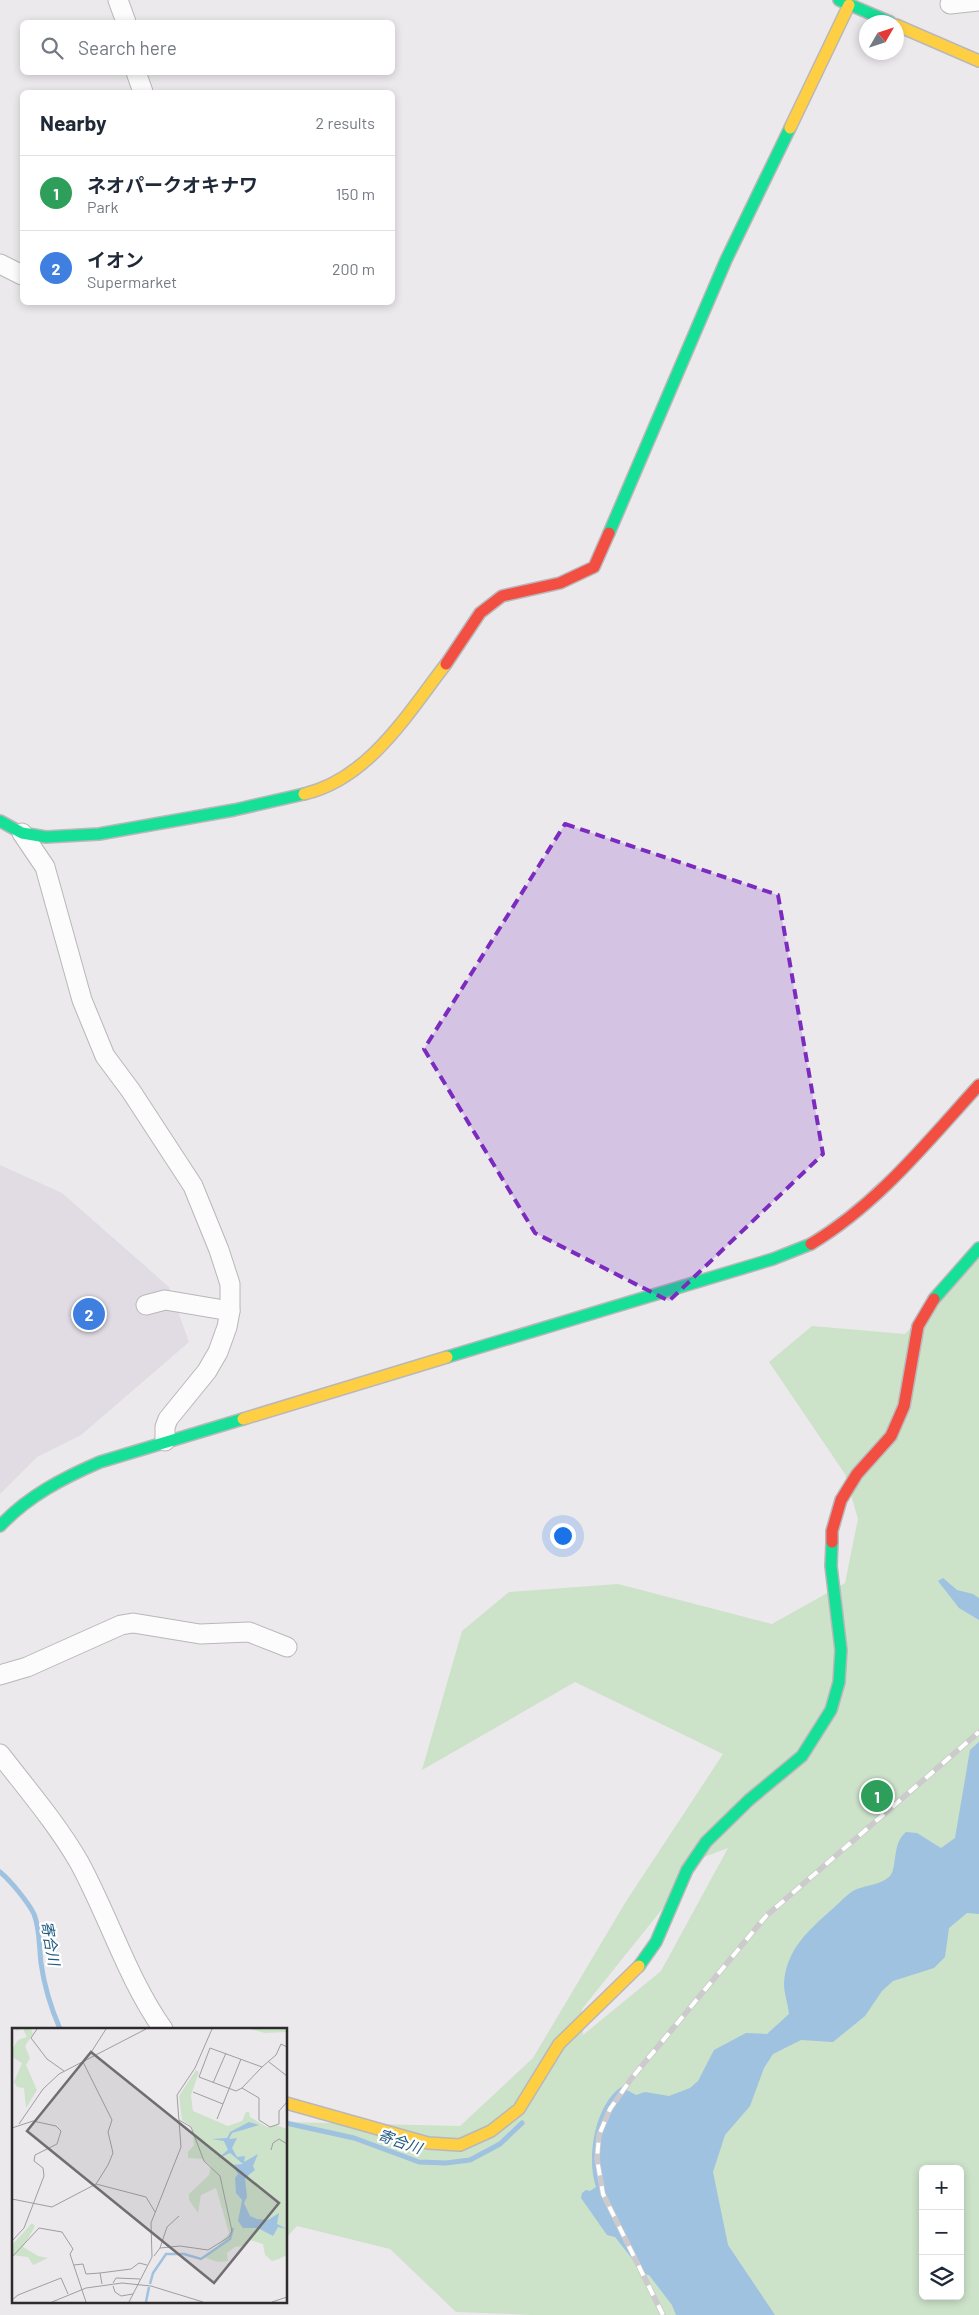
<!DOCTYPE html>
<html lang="en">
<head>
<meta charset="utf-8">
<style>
	:root { --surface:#fff; --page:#f6f6f7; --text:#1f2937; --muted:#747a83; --line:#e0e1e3; --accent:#db2777 }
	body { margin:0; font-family:Barlow,"Noto Sans JP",sans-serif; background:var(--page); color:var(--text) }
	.controls { position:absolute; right:15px; bottom:15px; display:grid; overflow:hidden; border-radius:8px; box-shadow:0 2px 8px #0003 }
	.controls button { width:45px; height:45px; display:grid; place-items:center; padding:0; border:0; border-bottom:1px solid var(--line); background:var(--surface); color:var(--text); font:25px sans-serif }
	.compass { position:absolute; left:859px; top:15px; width:45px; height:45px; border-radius:50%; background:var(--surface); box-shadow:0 2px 8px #0003; rotate:51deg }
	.you { position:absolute; left:562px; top:1535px; width:18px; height:18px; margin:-12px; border:4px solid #fff; border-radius:50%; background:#1a73e8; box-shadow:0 0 0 8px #1a73e833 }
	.badge { display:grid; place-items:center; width:32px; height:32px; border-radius:50%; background:var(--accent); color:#fff; font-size:16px; font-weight:700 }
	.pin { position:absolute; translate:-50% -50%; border:2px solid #fff; box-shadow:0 1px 5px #0006 }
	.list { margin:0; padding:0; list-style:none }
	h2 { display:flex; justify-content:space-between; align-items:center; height:65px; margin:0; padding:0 20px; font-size:21px }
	h2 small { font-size:16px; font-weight:400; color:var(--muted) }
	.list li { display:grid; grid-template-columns:32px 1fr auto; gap:15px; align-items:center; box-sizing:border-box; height:75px; padding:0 20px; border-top:1px solid var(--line) }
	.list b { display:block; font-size:19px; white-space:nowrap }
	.list p { margin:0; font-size:16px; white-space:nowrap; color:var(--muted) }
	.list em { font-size:16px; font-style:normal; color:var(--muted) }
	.icon { flex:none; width:28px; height:28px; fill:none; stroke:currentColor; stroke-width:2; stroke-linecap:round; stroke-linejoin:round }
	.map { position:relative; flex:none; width:979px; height:2315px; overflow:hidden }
	.search { position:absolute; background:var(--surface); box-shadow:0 2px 8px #0003; left:20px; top:20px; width:375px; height:55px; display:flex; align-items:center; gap:12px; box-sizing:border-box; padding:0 18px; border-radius:8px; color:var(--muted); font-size:19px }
	.panel { position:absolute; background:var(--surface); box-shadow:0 2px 8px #0003; left:20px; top:90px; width:375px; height:215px; border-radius:8px }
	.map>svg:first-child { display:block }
	.built { fill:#e1dbe3 }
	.green { fill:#cce2c9; fill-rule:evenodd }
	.water { fill:#9ec2e0 }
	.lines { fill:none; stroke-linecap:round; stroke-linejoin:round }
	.stream { stroke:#9ec2e0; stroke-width:5 }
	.street-casing { stroke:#b9b7b9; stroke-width:21 }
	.fast-casing { stroke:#b9b7b9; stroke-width:14 }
	.slow-casing { stroke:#b9b7b9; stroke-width:14 }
	.jam-casing { stroke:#b9b7b9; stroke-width:14 }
	.street { stroke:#fcfcfc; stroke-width:19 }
	.fast { stroke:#16e098; stroke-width:11 }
	.slow { stroke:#ffcf43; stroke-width:11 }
	.jam { stroke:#f24e42; stroke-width:11 }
	.rail-casing { stroke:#cccacc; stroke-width:5.5 }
	.rail { stroke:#fff; stroke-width:4; stroke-dasharray:11; stroke-linecap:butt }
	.marked { fill:#7b2cbf; fill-opacity:0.2; stroke:#7b2cbf; stroke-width:4; stroke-dasharray:10 6; stroke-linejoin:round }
	.labels { text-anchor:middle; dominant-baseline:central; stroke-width:4.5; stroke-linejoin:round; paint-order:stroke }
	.water-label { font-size:15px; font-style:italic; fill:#1c5880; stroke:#fff }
	.inset-river { fill:none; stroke:#9ec2e0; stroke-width:2.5 }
	.inset-road { fill:none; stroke:#a09da0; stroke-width:1 }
	.view { fill:#706e70; fill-opacity:0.15; stroke:#706e70; stroke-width:2.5 }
	.inset-edge { fill:none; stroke:#2d2b2d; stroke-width:2.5 }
</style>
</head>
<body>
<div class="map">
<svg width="979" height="2315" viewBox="0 0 979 2315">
	<rect width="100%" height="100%" fill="#ece9ed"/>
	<path class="built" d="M 0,1165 L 62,1193 L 169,1287 L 189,1342 L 81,1435 L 37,1457 L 0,1494 Z"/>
	<path class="green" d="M 979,1255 L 979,2315 L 534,2315 L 456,2312 L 390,2249 L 297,2226 L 286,2238 L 286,2122 L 460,2126 L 533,2058 L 625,1903 L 723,1754 L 575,1682 L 422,1770 L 462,1631 L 509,1592 L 618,1584 L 772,1624 L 845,1583 L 858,1519 L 845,1474 L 769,1362 L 812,1326 L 905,1334 ZM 728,1848 L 661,1971 L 583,2035 L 582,2009 L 704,1857 ZM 923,2169 L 960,2169 L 960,2296 L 923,2296 Z"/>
	<g class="water">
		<path d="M 943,1578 L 957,1590 L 973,1594 L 979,1598 L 979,1620 L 959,1608 L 938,1581 Z"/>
		<path d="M 979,1742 L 979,1914 L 967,1913 L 949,1928 L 945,1957 L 934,1968 L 893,1981 L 882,1991 L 865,2016 L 833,2042 L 801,2040 L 773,2054 L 764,2068 L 750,2106 L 725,2135 L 713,2172 L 728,2245 L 775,2315 L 676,2315 L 672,2305 L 649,2275 L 644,2274 L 615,2237 L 607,2235 L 581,2198 L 582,2193 L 586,2190 L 590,2191 L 596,2187 C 586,2158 595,2105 621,2087 L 636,2095 L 645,2092 L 669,2096 L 690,2088 L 698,2081 L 714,2050 L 746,2033 L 767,2034 L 789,2014 C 788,2004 784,1993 784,1984 C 786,1950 807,1932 830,1911 C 838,1905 847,1893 857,1889 C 868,1885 879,1885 889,1877 C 898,1870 891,1844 906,1832 L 917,1833 L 941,1848 L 955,1838 L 970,1750 Z"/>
	</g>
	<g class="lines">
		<g class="stream">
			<path d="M 0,1872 C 10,1880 28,1902 34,1914 C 40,1929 39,1946 41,1963 C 44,1985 51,2008 60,2029"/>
			<path d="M 286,2123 L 354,2138 L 419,2162 L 446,2163 L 470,2160 L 500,2144 L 522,2123"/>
		</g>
		<defs>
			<g id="street">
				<path d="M 118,0 L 126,22"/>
				<path d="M 950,4 L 979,1"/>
				<path d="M 136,72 L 143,92"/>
				<path d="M 0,264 L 22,275"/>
				<path d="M 22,833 L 45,867 L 82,1000 L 105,1056 L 131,1091 L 193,1186 L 219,1250 L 230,1284 L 230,1311 L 227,1327 L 218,1352 L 207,1371 L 168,1419 L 165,1427 L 165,1441"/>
				<path d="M 146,1305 L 165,1300 L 230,1311"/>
				<path d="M 0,1675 L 27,1667 L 121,1625 L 133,1623 L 200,1634 L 249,1632 L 287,1647"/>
				<path d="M 0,1754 C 27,1789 57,1824 79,1862 C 109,1917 127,1978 163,2029"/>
			</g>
			<g id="fast">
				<path d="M 839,0 L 890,22"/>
				<path d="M 609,533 L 726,260 L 790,128"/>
				<path d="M 0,821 L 22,833 L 46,837 L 99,834 L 234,810 L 304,794"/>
				<path d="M 934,1299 L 979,1248"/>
				<path d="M 447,1357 L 773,1259 L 811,1244"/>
				<path d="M 0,1526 C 28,1496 63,1478 100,1462 L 243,1419"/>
				<path d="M 639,1966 L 656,1942 L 687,1870 L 706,1842 L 749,1800 L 802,1756 L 831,1710 L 839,1682 L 841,1650 L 831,1566 L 832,1542"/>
			</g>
			<g id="slow">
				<path d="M 896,25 L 979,61"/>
				<path d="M 790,128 L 849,5"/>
				<path d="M 304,794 C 369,779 408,713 446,664"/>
				<path d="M 243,1419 L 447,1357"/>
				<path d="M 286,2103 L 428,2143 L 460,2145 L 491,2131 L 519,2109 L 559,2044 L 639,1966"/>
			</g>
			<g id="jam">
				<path d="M 446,664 L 480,613 L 502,596 L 560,583 L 594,567 L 609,533"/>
				<path d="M 811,1244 C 878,1204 927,1142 979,1085"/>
				<path d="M 832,1542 L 832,1531 L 841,1500 L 857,1474 L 891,1436 L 904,1406 L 918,1326 L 934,1299"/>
			</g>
		</defs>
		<use href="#street" class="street-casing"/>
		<use href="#fast" class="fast-casing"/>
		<use href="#slow" class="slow-casing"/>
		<use href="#jam" class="jam-casing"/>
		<use href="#street" class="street"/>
		<use href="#fast" class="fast"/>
		<use href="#slow" class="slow"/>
		<use href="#jam" class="jam"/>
		<defs>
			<path id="rail" d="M 663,2315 L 603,2194 L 597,2159 L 599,2135 L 610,2109 L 631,2079 L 766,1916 L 979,1732"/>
		</defs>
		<use href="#rail" class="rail-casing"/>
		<use href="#rail" class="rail"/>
	</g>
	<path class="marked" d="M 565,824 L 778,895 L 823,1154 L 669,1301 L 535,1233 L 424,1049 Z"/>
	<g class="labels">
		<g class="water-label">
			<text transform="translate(51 1943) rotate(80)">寄合川</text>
			<text transform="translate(400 2141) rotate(19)">寄合川</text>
		</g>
	</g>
	<g transform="translate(12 2028)">
		<rect width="275" height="275" fill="#ece9ed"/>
		<path d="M 2,1 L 19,1 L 21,6 L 13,18 L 18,30 L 14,37 L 25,62 L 14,80 L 12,60 L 5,59 L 2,54 L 10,35 L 0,29 L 0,21 L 6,12 L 15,9 L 11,1 L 4,3 ZM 238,1 L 275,1 L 275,4 L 253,5 ZM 184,42 L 187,44 L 179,67 L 181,83 L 216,98 L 230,93 L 234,84 L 237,84 L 238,89 L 255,99 L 264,97 L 275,101 L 275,227 L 267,231 L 260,233 L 253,227 L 251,216 L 238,212 L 232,218 L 223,219 L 215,225 L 216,233 L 206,234 L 191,229 L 204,220 L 217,205 L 204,160 L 189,167 L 186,185 L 177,172 L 177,166 L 197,147 L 199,138 L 190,131 L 176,130 L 176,124 L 182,117 L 180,99 L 170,92 L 167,68 ZM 20,195 L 23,198 L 11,219 L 26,228 L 36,230 L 21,237 L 16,229 L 0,227 L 0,217 Z" fill="#cce2c9"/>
		<path d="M 237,94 L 247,97 L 220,105 L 217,111 L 225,110 L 220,120 L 225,129 L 233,128 L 232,134 L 246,126 L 241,138 L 243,142 L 233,150 L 235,169 L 232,175 L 238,188 L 245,191 L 256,192 L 267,185 L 265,196 L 275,201 L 266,199 L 261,208 L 246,200 L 231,200 L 226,193 L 230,172 L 224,165 L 223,150 L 226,146 L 220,137 L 231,136 L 218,125 L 205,131 L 216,122 L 212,113 L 200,111 L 215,110 L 218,104 Z" fill="#9ec2e0"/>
		<path class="inset-river" d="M 138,256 L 141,245 L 154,226 L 172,226 L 189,231 L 218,211 L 221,200M 134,274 L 137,259"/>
		<path class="inset-road" d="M 25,1 L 19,10 L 35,31 L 52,43M 78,26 L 94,1M 257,34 L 275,48M 250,39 L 230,60 L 224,63 L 187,49 L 198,20 L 250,39 L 264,27 L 269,16 L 275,19M 201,55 L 214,25M 230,60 L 247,70 L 247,92 L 258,99 L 267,96 L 267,83 L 275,74M 181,64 L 211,76M 205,91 L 229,31M 7,96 L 31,61 L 47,46 L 134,1M 0,100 L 21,93 L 44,98 L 49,103 L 45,116 L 23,127 L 22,133 L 31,140 L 32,148 L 12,200 L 0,213M 259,122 L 261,115 L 267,111 L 275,116M 84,156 L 134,169 L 143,184M 0,171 L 40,179 L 84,156 L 96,137 L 101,125 L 96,104 L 100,92 L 71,34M 148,220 L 168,218 L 196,222 L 217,209 L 220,203 L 208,148 L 192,133 L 179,99 L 167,92M 142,228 L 148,220 L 155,199 L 167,188M 0,229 L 27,200 L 50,204 L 61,221 L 58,226 L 74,274M 62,237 L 71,236 L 74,246 L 88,245M 101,255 L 104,250 L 128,251M 90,256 L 88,245 L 119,241 L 127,235 L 135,237M 101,258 L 103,264 L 109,268 L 121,266M 0,272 L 6,267 L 49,250 L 56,266M 40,274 L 74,260 L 110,255 L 139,258 L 191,274M 117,274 L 140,229 L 139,195 L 169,119 L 165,67 L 183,40 L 200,1M 260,274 L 275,269"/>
		<path class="view" d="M 79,24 L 267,175 L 202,255 L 15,103 Z"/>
		<rect width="275" height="275" class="inset-edge"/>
	</g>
</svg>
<div class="controls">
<button>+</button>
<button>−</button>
<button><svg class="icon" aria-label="layers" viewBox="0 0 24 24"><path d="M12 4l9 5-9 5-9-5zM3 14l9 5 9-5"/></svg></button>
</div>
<svg class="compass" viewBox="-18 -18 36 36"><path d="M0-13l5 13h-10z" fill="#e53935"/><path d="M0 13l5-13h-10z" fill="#747a83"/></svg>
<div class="you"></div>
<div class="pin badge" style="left:877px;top:1796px;background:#2e9e5b">1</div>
<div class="pin badge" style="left:89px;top:1314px;background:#3f7fe0">2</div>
<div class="search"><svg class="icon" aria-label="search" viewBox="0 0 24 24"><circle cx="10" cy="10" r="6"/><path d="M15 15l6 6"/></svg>Search here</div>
<section class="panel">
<h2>Nearby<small>2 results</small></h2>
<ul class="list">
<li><span class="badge" style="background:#2e9e5b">1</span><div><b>ネオパークオキナワ</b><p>Park</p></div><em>150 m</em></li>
<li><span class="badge" style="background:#3f7fe0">2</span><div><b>イオン</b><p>Supermarket</p></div><em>200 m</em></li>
</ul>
</section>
</div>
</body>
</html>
